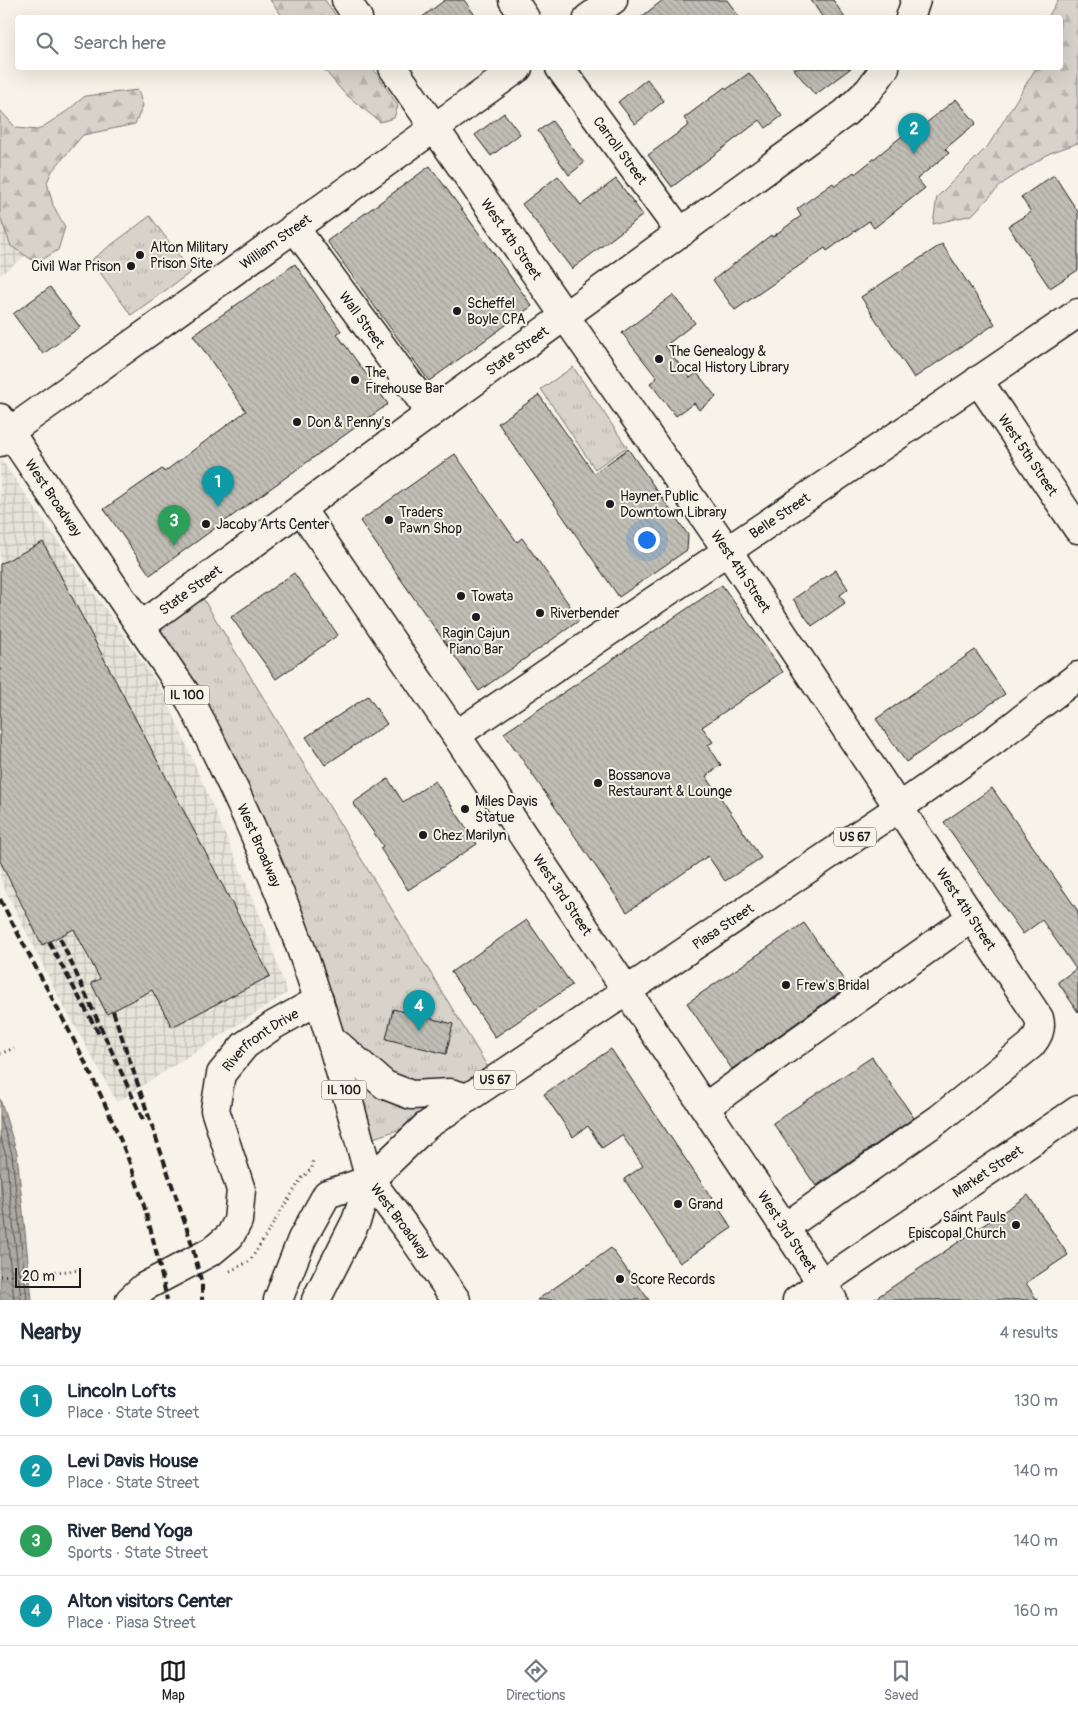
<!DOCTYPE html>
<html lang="en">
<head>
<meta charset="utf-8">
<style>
	:root { --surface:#fff; --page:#f6f6f7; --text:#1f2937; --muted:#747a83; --line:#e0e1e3; --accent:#1c1c1c }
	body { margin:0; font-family:Pangolin,sans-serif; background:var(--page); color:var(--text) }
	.scale { position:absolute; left:15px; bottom:12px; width:66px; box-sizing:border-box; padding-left:5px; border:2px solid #1c1c1c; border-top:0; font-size:14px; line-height:18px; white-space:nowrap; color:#1c1c1c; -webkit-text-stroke:4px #f7f3e8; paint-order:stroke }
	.you { position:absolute; left:646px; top:539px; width:18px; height:18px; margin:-12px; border:4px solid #fff; border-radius:50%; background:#1a73e8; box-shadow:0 0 0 8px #1a73e833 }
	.badge { display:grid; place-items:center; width:32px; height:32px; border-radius:50%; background:var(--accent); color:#fff; font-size:16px; font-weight:700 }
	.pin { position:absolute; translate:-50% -41px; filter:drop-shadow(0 1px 2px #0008) }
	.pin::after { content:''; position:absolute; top:26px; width:18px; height:15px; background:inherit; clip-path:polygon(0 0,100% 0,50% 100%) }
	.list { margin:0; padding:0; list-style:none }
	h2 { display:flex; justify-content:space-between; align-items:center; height:65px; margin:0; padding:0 20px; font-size:21px }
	h2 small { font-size:16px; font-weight:400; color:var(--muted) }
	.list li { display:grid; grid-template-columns:32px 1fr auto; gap:15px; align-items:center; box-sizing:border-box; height:70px; padding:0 20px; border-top:1px solid var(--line) }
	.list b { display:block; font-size:19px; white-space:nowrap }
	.list p { margin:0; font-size:16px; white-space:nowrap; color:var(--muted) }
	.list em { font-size:16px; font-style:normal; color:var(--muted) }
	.icon { flex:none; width:28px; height:28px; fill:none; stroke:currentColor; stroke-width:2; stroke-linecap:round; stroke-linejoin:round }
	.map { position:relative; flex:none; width:1078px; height:1300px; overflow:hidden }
	.search { position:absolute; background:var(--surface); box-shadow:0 5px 20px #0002; left:15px; right:15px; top:15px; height:55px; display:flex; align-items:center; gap:12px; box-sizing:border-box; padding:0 18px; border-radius:5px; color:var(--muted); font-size:19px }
	.sheet { height:345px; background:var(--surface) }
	nav { display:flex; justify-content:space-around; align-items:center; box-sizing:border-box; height:70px; border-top:1px solid var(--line); background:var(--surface); font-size:14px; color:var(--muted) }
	nav a { display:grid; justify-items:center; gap:2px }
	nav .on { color:var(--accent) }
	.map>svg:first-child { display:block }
	.industrial { fill:url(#industrial-grid) }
	.grass { fill:url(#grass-tufts); stroke:#7a7874 }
	.forest { fill:url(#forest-firs); stroke:#7a7874 }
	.water { fill:url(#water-waves); stroke:#72716c }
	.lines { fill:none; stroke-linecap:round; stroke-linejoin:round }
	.shore { stroke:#565452; stroke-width:1 }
	.building { fill:url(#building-back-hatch); stroke:#1c1c1c }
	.minor-casing { stroke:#1c1c1c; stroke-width:31 }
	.major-casing { stroke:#1c1c1c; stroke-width:31 }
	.highway-casing { stroke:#1c1c1c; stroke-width:31 }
	.path { stroke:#1c1c1c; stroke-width:3; stroke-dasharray:1 4; stroke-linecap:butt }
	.minor { stroke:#f7f3e8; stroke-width:28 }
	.major { stroke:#f7f3e8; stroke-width:28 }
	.highway { stroke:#f7f3e8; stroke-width:28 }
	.rail { stroke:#1c1c1c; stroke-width:4; stroke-dasharray:8 4; stroke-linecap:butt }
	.poi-dot { fill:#1c1c1c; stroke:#f7f3e8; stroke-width:2 }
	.labels { text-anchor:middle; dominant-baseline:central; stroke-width:4; stroke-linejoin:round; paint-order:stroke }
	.shield { fill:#f7f3e8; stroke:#5e5c59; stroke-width:1 }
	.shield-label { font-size:12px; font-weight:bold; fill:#1c1c1c }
	.street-label { font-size:14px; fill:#1c1c1c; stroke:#f7f3e8 }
	.poi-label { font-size:14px; fill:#1c1c1c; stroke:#f7f3e8; text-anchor:start }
</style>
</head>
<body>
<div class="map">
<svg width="1078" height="1300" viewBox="0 0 1078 1300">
	<defs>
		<pattern id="industrial-grid" width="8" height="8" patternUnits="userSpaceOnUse" patternTransform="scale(1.25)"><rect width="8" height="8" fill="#e6e3d9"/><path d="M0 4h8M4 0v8" fill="none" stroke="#c5c2ba"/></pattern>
		<pattern id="grass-tufts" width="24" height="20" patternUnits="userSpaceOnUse" patternTransform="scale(1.25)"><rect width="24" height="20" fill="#d7d3cb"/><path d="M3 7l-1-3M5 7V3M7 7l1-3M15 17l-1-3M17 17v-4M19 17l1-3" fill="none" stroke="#b8b5ae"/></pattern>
		<pattern id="forest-firs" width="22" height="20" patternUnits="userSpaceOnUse" patternTransform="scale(1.25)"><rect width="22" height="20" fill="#d7d3cb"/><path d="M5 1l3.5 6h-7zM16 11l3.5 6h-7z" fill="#b8b5ae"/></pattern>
		<pattern id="water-waves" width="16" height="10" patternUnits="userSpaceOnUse" patternTransform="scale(1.25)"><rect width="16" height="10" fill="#aca9a2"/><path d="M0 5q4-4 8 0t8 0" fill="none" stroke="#8b8983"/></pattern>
		<pattern id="building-back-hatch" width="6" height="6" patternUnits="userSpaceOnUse" patternTransform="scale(1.25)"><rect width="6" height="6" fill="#c0beb5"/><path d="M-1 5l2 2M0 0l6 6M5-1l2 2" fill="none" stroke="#a4a39b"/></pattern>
	</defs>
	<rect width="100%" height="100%" fill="#f7f3e8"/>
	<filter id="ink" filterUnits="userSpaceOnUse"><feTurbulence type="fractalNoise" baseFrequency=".02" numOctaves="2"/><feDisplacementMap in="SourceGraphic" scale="10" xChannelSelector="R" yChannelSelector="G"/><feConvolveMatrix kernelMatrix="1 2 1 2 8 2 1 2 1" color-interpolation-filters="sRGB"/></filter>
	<g filter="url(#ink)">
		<g class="industrial">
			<path d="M 0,157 L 55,234 L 0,275 Z"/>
			<path d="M 0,458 L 164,693 L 264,925 L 287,993 L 117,1102 L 56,992 L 0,879 Z"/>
		</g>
		<g class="grass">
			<path d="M 150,216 L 191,272 L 131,315 L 91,260 Z"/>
			<path d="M 573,367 L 627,447 L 595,469 L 541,389 Z"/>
			<path d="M 199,592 L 492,1074 L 416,1124 L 367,1140 L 323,986 L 152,627 Z"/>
		</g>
		<g class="forest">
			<path d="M 270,0 L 325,0 L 337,17 L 283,17 Z"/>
			<path d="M 1058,0 L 1078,0 L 1078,143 L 1050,153 L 1003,183 L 972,215 L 933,224 L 937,197 L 988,146 L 1036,68 L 1060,68 L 1060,18 L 1048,17 Z"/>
			<path d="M 323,68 L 373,68 L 398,106 L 394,118 L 380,122 L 344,93 Z"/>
			<path d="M 138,90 L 143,106 L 135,124 L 83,135 L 52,171 L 47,182 L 53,205 L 65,227 L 58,250 L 37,263 L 11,246 L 0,217 L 0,110 L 16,128 L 38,130 L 67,111 L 85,96 Z"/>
		</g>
		<path class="water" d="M 0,1099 L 17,1153 L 32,1300 L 0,1300 Z"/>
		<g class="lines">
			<g class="shore">
				<path d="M 0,1116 L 12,1154 L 27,1300"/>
				<path d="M 0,1137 L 6,1155 L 21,1300"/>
				<path d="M 0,1172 L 14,1300"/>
			</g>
		</g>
		<g class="building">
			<path d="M 445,0 L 464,0 L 477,18 L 421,18 Z"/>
			<path d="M 663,0 L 727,0 L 740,18 L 640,18 Z"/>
			<path d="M 811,0 L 833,0 L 845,18 L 823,18 Z"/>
			<path d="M 793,68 L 851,68 L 815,95 Z"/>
			<path d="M 749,73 L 782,116 L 766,128 L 760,120 L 672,187 L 648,155 L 689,125 L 684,118 L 725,87 L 727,89 Z"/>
			<path d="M 647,79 L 664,101 L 635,124 L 618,102 Z"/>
			<path d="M 956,99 L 976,123 L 945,149 L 949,153 L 917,179 L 925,188 L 874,228 L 869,221 L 827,251 L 825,248 L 735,310 L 713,280 L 771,235 L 772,237 L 801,216 L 797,209 L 833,183 L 835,186 L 854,172 L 855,174 L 922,120 L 925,124 Z"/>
			<path d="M 504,113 L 520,134 L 491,156 L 475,135 Z"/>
			<path d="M 552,121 L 584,163 L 569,175 L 538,131 Z"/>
			<path d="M 430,166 L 532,306 L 429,381 L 327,241 Z"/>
			<path d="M 1054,175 L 1078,212 L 1078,270 L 1050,288 L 1008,226 L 1031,212 L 1021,197 Z"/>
			<path d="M 558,176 L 581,205 L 616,179 L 643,215 L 572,269 L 522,204 Z"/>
			<path d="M 942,244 L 995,324 L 914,378 L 861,297 Z"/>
			<path d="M 295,264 L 341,331 L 337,334 L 388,404 L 150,575 L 104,509 L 162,469 L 164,472 L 246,411 L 193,335 Z"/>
			<path d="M 50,287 L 80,327 L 43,354 L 13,314 Z"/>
			<path d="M 673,295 L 695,323 L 665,346 L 690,378 L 697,373 L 716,397 L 699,410 L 694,403 L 676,416 L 650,383 L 657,378 L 622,333 Z"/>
			<path d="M 539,395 L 594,473 L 628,449 L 688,535 L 687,550 L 619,597 L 498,423 Z"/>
			<path d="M 455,454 L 517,542 L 522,538 L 580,620 L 479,691 L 360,521 Z"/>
			<path d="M 43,542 L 270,976 L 172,1027 L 152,990 L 107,1014 L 91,983 L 100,979 L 74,929 L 42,945 L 0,861 L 0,564 Z"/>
			<path d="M 836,570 L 848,589 L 840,595 L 845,603 L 812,626 L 793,599 Z"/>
			<path d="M 294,573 L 338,635 L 276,679 L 231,617 Z"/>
			<path d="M 722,585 L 783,672 L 702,727 L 713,742 L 708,745 L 721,765 L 706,776 L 761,858 L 725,881 L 708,856 L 627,912 L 504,733 Z"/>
			<path d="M 975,650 L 1005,694 L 906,762 L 876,719 Z"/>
			<path d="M 368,696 L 387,724 L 325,765 L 306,737 Z"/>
			<path d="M 388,779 L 403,802 L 435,781 L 477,844 L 408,890 L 380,848 L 383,846 L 353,803 Z"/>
			<path d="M 992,788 L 1078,911 L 1078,1012 L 1058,982 L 1076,969 L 1042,920 L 1023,934 L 944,822 Z"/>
			<path d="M 527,920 L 572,985 L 495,1037 L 451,972 Z"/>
			<path d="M 804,923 L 848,986 L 732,1069 L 687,1003 Z"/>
			<path d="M 393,1009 L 453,1024 L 446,1054 L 386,1039 Z"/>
			<path d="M 611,1049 L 732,1228 L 680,1263 L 624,1179 L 643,1166 L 622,1135 L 602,1148 L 588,1126 L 573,1137 L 544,1094 Z"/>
			<path d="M 872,1057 L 914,1118 L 816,1186 L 773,1123 Z"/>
			<path d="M 1028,1195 L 1068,1255 L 1026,1283 L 1037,1300 L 873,1300 Z"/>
			<path d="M 611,1248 L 649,1300 L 537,1300 L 593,1261 Z"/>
		</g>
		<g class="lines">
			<defs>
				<g id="minor">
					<path d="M 346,0 L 358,18"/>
					<path d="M 513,0 L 525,18"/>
					<path d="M 588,18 L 613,0"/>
					<path d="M 910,18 L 916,0"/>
					<path id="s1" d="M 393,68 L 727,550 L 1039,1018 C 1042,1029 1038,1036 1031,1045 L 939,1119 L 784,1228"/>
					<path id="s2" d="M 560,68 L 681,233"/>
					<path id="s3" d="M 294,227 L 431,413"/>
					<path id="s4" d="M 978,380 L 1078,529"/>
					<path id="s5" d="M 0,442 L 9,432 L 518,68"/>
					<path id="s6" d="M 301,509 L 456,735 L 833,1300"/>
					<path id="s7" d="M 141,626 L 431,413 L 845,113 L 869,90 L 885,68"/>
					<path id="s8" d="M 456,735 L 1078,313"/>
					<path d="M 705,1107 L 971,918"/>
					<path id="s9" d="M 370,1180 L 414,1239 L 456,1300"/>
					<path id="s10" d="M 130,1300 L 144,1287 L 212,1251 L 230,1236 L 238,1221 L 241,1190 L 215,1110 L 221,1074 L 245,1045 L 274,1025 L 319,1000"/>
					<path id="s11" d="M 797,1300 L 1078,1110"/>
				</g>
				<g id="major">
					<path id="s12" d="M 0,418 L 190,700 C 240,797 286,897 319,1002 C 338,1060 354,1120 370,1180"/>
					<path d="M 330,1038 L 385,1085 L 411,1095 L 450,1093 L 468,1098"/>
				</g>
				<g id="highway">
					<path id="s13" d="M 278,1300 L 302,1239 L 327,1194 L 370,1180 L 426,1126 L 897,809 L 996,739 L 1078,676"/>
					<path d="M 316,1300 L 356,1221 L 370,1180"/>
				</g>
			</defs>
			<use href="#minor" class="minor-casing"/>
			<use href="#major" class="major-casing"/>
			<use href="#highway" class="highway-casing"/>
			<g class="path">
				<path d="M 0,1054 L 14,1048"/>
				<path d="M 230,1271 L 250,1261 L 301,1179 L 312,1168 L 313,1158"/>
				<path d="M 0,1276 L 82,1270"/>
			</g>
			<use href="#minor" class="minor"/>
			<use href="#major" class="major"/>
			<use href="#highway" class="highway"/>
			<g class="rail">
				<path d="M 0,899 C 44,985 94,1071 129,1161 C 146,1206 157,1253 167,1300"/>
				<path d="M 60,938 L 144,1122"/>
				<path d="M 49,942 L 99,1034"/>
				<path d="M 113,1011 L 190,1238 L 202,1284 L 202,1300"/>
			</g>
		</g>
	</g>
	<g class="poi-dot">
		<circle cx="140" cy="255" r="5"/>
		<circle cx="131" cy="266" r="5"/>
		<circle cx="457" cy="311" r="5"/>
		<circle cx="659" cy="359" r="5"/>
		<circle cx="355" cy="380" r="5"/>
		<circle cx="297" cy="422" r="5"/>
		<circle cx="610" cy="504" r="5"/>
		<circle cx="389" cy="520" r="5"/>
		<circle cx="206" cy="524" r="5"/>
		<circle cx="461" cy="596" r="5"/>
		<circle cx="540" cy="613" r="5"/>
		<circle cx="476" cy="617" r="5"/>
		<circle cx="598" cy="783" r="5"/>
		<circle cx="465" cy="809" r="5"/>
		<circle cx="423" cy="835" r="5"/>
		<circle cx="786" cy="985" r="5"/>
		<circle cx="678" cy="1204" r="5"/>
		<circle cx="1016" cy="1225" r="5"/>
		<circle cx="620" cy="1279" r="5"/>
	</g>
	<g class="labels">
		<g class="shield">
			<rect x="164.5" y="685.5" width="45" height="19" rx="4"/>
			<rect x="834" y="827.5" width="42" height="19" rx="4"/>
			<rect x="474" y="1070.5" width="42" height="19" rx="4"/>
			<rect x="321.5" y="1080.5" width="45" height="19" rx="4"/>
		</g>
		<g class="shield-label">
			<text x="187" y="695">IL 100</text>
			<text x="855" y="837">US 67</text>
			<text x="495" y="1080">US 67</text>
			<text x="344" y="1090">IL 100</text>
		</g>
		<g class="street-label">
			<text stroke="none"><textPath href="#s2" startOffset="102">Carroll Street</textPath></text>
			<text stroke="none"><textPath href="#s1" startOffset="208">West 4th Street</textPath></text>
			<text stroke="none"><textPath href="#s5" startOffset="341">William Street</textPath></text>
			<text stroke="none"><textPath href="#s3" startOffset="115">Wall Street</textPath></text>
			<text stroke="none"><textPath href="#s7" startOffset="466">State Street</textPath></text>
			<text stroke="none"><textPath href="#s4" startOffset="90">West 5th Street</textPath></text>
			<text stroke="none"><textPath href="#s12" startOffset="96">West Broadway</textPath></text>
			<text stroke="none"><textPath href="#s8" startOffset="391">Belle Street</textPath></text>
			<text stroke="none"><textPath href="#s1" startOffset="612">West 4th Street</textPath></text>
			<text stroke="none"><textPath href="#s7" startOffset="61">State Street</textPath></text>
			<text stroke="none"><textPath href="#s12" startOffset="501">West Broadway</textPath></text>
			<text stroke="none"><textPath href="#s6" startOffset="466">West 3rd Street</textPath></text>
			<text stroke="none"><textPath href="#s1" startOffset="1018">West 4th Street</textPath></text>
			<text stroke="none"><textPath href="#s13" startOffset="598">Piasa Street</textPath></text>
			<text stroke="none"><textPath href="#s10" startOffset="341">Riverfront Drive</textPath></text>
			<text stroke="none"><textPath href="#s11" startOffset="230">Market Street</textPath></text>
			<text stroke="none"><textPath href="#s9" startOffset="51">West Broadway</textPath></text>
			<text stroke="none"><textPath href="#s6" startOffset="871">West 3rd Street</textPath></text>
		</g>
		<g class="poi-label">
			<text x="150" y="247">Alton Military<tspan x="150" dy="16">Prison Site</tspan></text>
			<text x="121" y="266" text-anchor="end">Civil War Prison</text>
			<text x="467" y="303">Scheffel<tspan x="467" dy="16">Boyle CPA</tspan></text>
			<text x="669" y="351">The Genealogy &amp;<tspan x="669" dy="16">Local History Library</tspan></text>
			<text x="365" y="372">The<tspan x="365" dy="16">Firehouse Bar</tspan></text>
			<text x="307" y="422">Don &amp; Penny's</text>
			<text x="620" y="496">Hayner Public<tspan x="620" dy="16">Downtown Library</tspan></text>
			<text x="399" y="512">Traders<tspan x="399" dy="16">Pawn Shop</tspan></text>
			<text x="216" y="524">Jacoby Arts Center</text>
			<text x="471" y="596">Towata</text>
			<text x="550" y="613">Riverbender</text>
			<text x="476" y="633" text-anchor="middle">Ragin Cajun<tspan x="476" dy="16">Piano Bar</tspan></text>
			<text x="608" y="775">Bossanova<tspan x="608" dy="16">Restaurant &amp; Lounge</tspan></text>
			<text x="475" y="801">Miles Davis<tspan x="475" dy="16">Statue</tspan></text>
			<text x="433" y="835">Chez Marilyn</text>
			<text x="796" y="985">Frew's Bridal</text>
			<text x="688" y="1204">Grand</text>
			<text x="1006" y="1217" text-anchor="end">Saint Pauls<tspan x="1006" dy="16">Episcopal Church</tspan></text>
			<text x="630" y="1279">Score Records</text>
		</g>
	</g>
</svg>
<div class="scale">20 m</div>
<div class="you"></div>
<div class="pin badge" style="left:218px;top:507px;background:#0f9aa8">1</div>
<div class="pin badge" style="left:914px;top:154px;background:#0f9aa8">2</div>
<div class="pin badge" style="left:174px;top:546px;background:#2e9e5b">3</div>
<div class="pin badge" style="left:419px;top:1031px;background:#0f9aa8">4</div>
<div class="search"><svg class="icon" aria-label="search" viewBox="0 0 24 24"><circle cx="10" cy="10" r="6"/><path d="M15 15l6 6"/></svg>Search here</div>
</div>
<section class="sheet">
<h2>Nearby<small>4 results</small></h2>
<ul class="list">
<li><span class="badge" style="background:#0f9aa8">1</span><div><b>Lincoln Lofts</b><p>Place · State Street</p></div><em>130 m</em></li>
<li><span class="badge" style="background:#0f9aa8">2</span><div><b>Levi Davis House</b><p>Place · State Street</p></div><em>140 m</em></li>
<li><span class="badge" style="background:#2e9e5b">3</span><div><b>River Bend Yoga</b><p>Sports · State Street</p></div><em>140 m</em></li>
<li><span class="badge" style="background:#0f9aa8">4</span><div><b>Alton visitors Center</b><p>Place · Piasa Street</p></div><em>160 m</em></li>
</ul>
</section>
<nav>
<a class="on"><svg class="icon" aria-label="map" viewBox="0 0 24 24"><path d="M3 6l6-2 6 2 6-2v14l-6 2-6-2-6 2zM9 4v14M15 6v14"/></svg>Map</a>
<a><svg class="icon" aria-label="directions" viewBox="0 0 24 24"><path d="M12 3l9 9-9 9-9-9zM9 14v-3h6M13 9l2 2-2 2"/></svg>Directions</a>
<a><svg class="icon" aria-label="saved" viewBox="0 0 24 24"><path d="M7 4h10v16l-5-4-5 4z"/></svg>Saved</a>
</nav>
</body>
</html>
